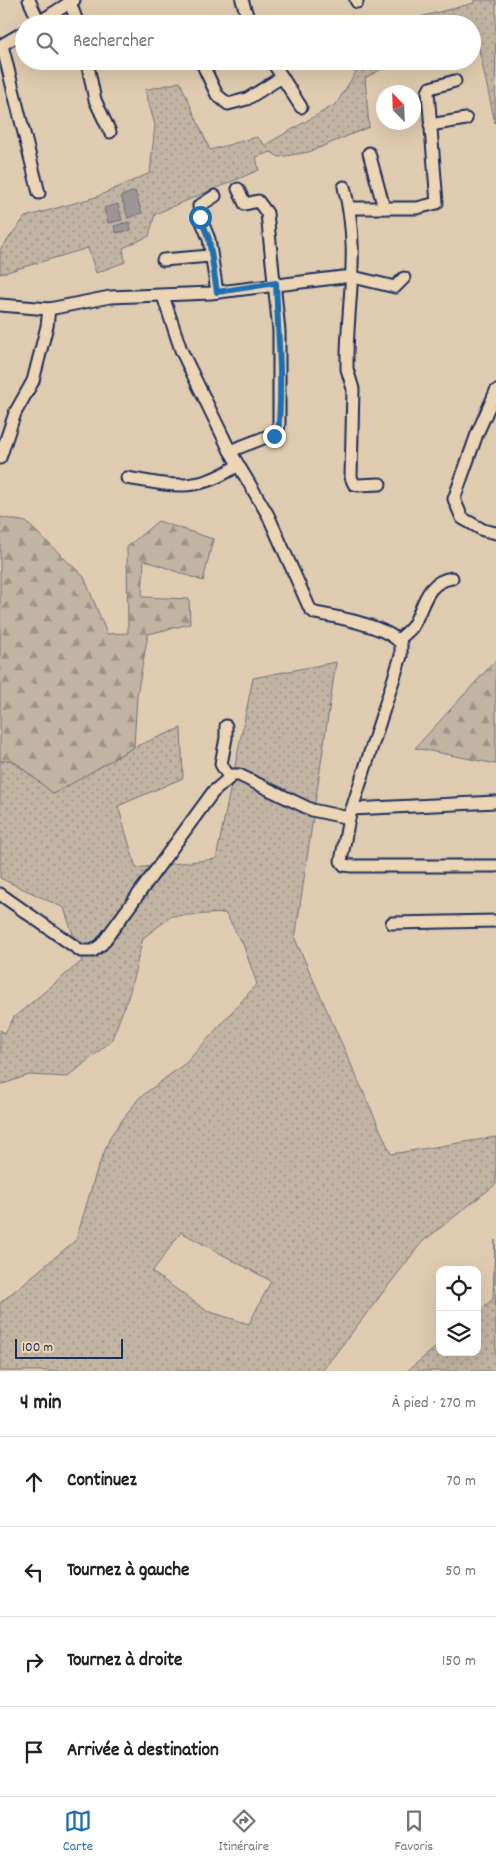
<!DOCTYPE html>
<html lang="fr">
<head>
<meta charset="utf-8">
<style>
	:root { --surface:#fff; --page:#f6f6f6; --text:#202124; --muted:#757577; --line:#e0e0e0; --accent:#1f6fb2 }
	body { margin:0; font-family:Dekko,sans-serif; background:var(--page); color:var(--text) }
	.controls { position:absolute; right:15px; bottom:15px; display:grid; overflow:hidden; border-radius:10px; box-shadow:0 5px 20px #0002 }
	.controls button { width:45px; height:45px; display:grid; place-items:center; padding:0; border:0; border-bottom:1px solid var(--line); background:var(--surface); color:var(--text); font:25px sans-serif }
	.compass { position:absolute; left:376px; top:85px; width:45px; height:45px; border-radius:50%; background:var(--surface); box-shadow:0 5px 20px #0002; rotate:337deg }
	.scale { position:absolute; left:15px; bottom:12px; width:108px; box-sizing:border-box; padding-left:5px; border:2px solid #1b2f5e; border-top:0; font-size:14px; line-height:18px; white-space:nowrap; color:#1b2f5e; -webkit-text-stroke:4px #ecd5b4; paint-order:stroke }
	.stop { position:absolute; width:15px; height:15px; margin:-11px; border:4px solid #1f6fb2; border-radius:50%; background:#fff }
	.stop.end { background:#1f6fb2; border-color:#fff; box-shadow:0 1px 5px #0008 }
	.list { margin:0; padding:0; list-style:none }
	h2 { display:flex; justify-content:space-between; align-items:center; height:65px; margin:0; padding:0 20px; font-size:21px }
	h2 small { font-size:16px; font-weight:400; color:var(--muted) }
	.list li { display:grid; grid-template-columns:32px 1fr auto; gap:15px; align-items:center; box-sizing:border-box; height:90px; padding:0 20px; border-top:1px solid var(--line) }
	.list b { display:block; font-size:19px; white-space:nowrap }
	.list em { font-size:16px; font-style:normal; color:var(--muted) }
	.icon { flex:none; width:28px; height:28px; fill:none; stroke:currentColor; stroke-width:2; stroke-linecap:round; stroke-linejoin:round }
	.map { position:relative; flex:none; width:496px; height:1371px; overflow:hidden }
	.search { position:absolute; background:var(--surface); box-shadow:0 5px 20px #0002; left:15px; right:15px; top:15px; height:55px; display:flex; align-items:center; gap:12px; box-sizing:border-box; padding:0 18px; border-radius:28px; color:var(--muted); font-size:19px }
	.sheet { height:425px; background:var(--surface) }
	nav { display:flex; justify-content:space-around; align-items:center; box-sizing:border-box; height:70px; border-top:1px solid var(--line); background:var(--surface); font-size:14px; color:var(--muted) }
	nav a { display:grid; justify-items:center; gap:2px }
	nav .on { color:var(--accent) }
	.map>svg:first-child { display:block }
	.grass { fill:url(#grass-dots); stroke:#6e7280; fill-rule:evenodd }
	.forest { fill:url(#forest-firs); stroke:#6e7280 }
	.water { fill:#9c9593; stroke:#686c7e }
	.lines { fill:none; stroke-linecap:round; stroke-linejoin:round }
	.minor-casing { stroke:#1b2f5e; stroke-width:15 }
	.minor { stroke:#ecd5b4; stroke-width:11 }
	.route { stroke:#1f6fb2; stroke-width:6 }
</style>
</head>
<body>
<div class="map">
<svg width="496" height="1371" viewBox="0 0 496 1371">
	<defs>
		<pattern id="grass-dots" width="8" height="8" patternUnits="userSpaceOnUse" patternTransform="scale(1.25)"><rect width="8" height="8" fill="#c2b4a3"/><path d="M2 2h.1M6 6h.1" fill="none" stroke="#9d9388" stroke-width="1.8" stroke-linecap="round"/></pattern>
		<pattern id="forest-firs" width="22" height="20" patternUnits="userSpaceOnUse" patternTransform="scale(1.25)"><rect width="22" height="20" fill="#c2b4a3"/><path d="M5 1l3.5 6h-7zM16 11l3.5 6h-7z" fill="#9d9388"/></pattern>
	</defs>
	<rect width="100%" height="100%" fill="#dfcbaf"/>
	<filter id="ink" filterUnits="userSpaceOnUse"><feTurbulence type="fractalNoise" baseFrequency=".02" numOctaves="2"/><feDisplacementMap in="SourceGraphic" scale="10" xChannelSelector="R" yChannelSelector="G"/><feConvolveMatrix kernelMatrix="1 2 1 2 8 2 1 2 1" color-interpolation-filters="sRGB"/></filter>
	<g filter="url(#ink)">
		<g class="grass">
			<path d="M 474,0 L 496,0 L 495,123 L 477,40 L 472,41 L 472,24 L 416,24 L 420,17 L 474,3 Z"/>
			<path d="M 363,61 L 397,61 L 365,78 L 369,127 L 309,152 L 279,157 L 271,152 L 256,157 L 259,170 L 155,214 L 149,236 L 123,248 L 125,262 L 96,273 L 88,248 L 0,274 L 0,250 L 25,217 L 96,197 L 150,173 L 155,125 L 145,90 L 180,82 L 210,150 L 257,137 L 265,145 L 336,104 Z"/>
			<path d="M 336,662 L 295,939 L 391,1154 L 496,1137 L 496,1184 L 422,1242 L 322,1371 L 0,1371 L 0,1303 L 76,1240 L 96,1173 L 111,1135 L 139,1098 L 187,1062 L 257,984 L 243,944 L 225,913 L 172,916 L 143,938 L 129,995 L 111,1041 L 68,1077 L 29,1075 L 0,1085 L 0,1030 L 5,1033 L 14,1017 L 82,961 L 64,908 L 0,878 L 0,761 L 11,760 L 54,793 L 134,747 L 181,728 L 183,778 L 118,806 L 136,868 L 216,859 L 253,678 ZM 181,1232 L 271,1281 L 249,1324 L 207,1311 L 152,1272 Z"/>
			<path d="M 495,1240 L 496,1371 L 407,1371 L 440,1344 L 440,1352 L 477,1352 L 477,1313 L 493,1299 Z"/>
		</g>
		<g class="forest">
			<path d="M 0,517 L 26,522 L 84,577 L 107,634 L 128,633 L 127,547 L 158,521 L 213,539 L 203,581 L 144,560 L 142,597 L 189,599 L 190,624 L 148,634 L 137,695 L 134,747 L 54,794 L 12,760 L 0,761 Z"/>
			<path d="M 496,660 L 496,764 L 415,748 Z"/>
		</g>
		<g class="water">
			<path d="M 135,191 L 142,213 L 128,218 L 121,196 Z"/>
			<path d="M 118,204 L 122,220 L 108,223 L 104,208 Z"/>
			<path d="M 129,222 L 131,230 L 116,233 L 114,226 Z"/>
		</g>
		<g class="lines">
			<defs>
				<g id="minor">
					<path d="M 29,0 L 39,22"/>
					<path d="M 69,0 L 78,24"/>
					<path d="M 242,0 L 250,24"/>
					<path d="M 356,0 L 357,2"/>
					<path d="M 36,24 L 74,0"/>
					<path d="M 2,45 L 39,193"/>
					<path d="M 0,46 L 24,32"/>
					<path d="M 87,61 L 95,100 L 110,132"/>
					<path d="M 201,61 L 217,95 L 228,104 L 247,99 L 282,77"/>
					<path d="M 272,61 L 301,107"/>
					<path d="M 430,125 L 466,119"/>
					<path d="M 369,153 L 384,208"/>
					<path d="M 344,187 C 360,248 348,295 347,356 L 347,369 L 353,389 L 351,477 L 354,484 L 358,485 L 380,484"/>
					<path d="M 215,196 L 199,206 L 200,217 L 209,239 L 217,292"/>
					<path d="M 349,208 L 417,208 L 437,203 L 428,92 L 430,88 L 455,81"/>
					<path d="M 163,260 L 210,256"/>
					<path d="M 163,296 L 181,350 L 230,451 L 268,515 L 310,609 L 315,613 C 337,617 388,626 401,644 L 401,656 L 349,818 L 341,861 L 344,865 L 352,866 L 496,866"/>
					<path d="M 0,305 L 49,309 L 110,297 L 211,293 L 343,277 L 353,277 L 395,287 L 404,278"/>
					<path d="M 496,391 L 477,434 L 454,499 L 462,518 L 483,530 L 496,533"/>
					<path d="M 230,451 L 266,437 L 277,436 L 279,425 L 279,331 L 267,213 L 258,201 L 245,204 L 238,189"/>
					<path d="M 0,458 L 15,413 L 33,381 L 47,326 L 49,309"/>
					<path d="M 127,478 C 173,486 197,493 238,465"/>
					<path d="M 398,640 C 403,636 408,632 412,627 C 424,609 424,582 452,578"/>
					<path d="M 226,726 L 226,738 L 221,764 L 229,777"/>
					<path d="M 352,809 L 496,802"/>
					<path d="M 0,894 L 81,951 L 93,951 L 102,944 L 213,792 L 233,775 L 239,775 L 312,810 L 349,818"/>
					<path d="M 392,923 L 496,921"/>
				</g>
			</defs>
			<use href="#minor" class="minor-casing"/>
			<use href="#minor" class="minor"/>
		</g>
	</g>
	<g class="lines" filter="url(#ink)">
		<path class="route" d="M 200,217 L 209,239 L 217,292 L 276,283 C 278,334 283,384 278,434 L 274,436"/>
	</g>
</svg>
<div class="controls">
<button><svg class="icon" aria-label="locate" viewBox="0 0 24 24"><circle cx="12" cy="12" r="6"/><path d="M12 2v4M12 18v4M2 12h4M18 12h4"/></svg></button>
<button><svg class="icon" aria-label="layers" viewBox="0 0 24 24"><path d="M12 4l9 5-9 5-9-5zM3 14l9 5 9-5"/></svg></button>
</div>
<svg class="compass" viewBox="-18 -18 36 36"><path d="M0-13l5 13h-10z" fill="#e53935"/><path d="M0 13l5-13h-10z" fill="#757577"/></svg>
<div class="scale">100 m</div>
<div class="stop" style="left:200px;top:217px"></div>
<div class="stop end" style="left:274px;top:436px"></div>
<div class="search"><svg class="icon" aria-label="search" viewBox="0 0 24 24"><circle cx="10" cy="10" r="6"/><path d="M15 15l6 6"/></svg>Rechercher</div>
</div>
<section class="sheet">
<h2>4 min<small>À pied · 270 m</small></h2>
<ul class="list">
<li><svg class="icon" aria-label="ahead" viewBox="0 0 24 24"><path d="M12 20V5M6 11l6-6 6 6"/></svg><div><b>Continuez</b></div><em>70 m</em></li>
<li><svg class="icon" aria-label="left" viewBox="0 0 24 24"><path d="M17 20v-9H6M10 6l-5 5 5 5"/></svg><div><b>Tournez à gauche</b></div><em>50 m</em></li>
<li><svg class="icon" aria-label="right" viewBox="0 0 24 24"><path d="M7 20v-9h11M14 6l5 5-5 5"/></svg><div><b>Tournez à droite</b></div><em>150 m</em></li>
<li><svg class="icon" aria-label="arrive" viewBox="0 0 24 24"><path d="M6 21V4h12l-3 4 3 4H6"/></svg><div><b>Arrivée à destination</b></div></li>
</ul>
</section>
<nav>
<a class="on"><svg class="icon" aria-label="map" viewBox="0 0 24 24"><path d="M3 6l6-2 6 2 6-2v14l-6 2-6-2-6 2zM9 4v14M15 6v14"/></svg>Carte</a>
<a><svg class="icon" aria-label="directions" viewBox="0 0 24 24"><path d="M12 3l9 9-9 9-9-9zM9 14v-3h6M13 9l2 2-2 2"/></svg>Itinéraire</a>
<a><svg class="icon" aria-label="saved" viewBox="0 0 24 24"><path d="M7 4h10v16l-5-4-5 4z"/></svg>Favoris</a>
</nav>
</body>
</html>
